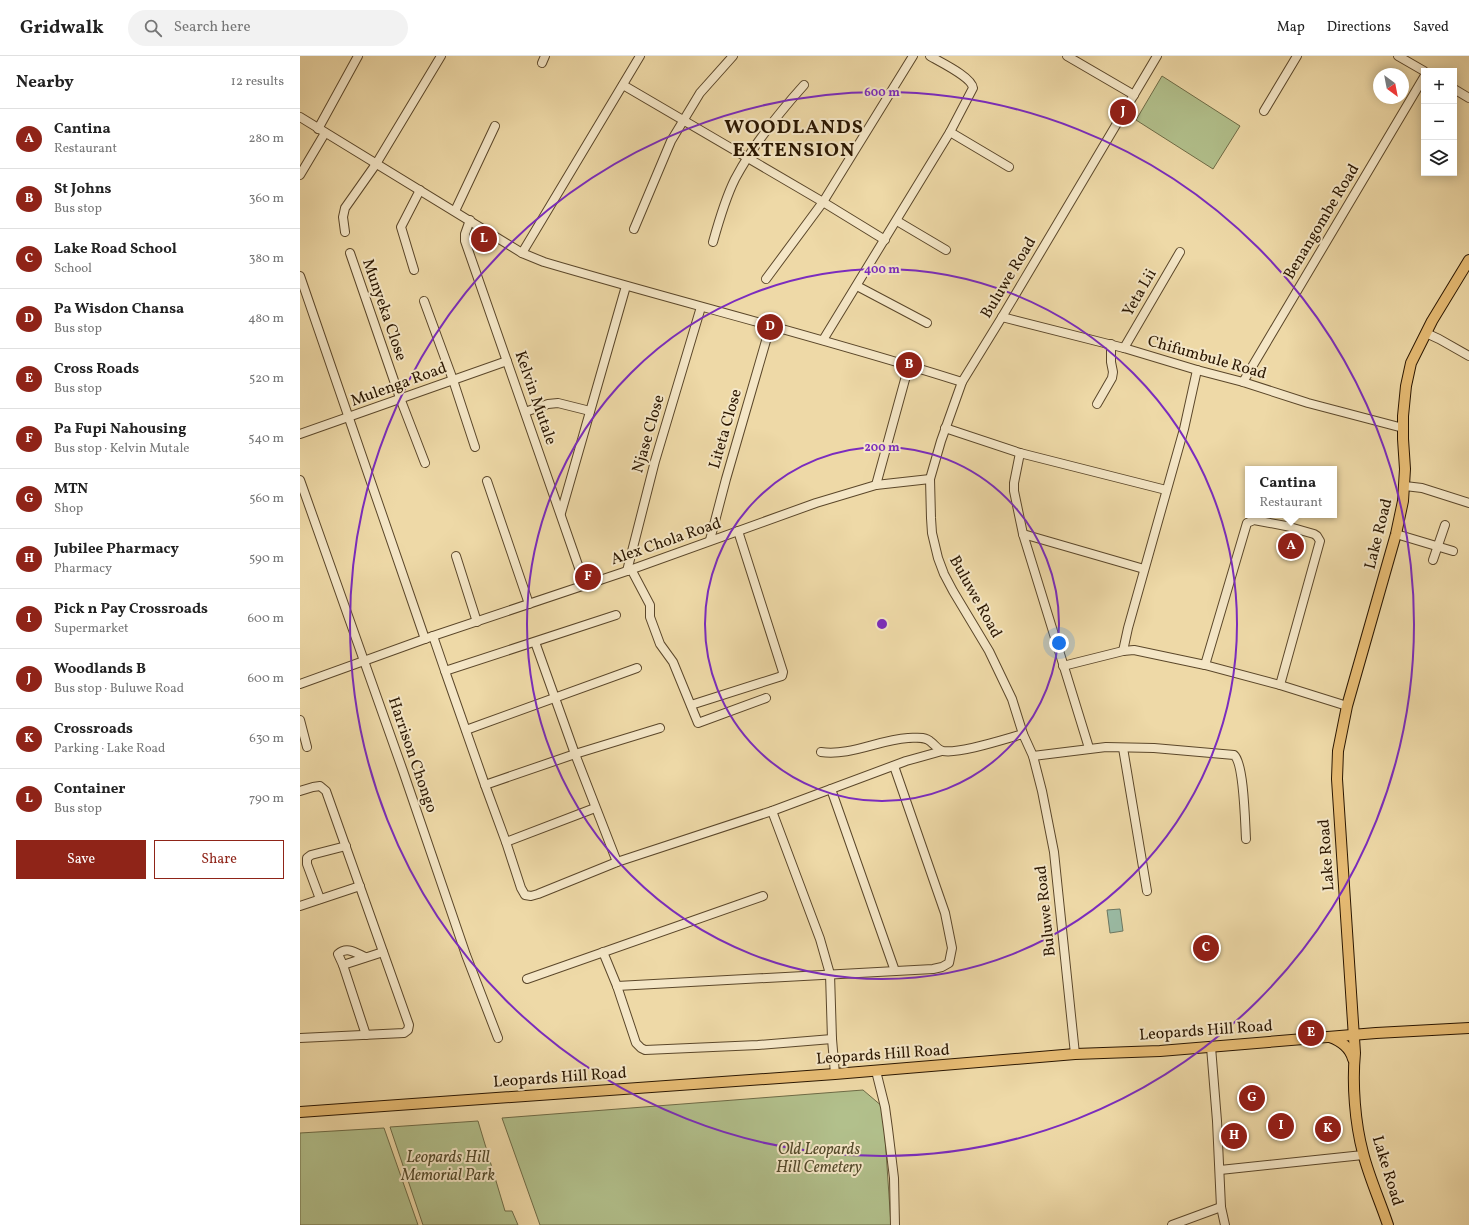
<!DOCTYPE html>
<html lang="en">
<head>
<meta charset="utf-8">
<style>
	:root { --surface:#fff; --page:#f2f2f2; --text:#222; --muted:#767676; --line:#e0e0e0; --accent:#8f2418 }
	body { margin:0; font-family:Vollkorn,serif; background:var(--page); color:var(--text) }
	.controls { position:absolute; right:12px; top:12px; display:grid; overflow:hidden; border-radius:0px; box-shadow:0 2px 10px #0003 }
	.controls button { width:36px; height:36px; display:grid; place-items:center; padding:0; border:0; border-bottom:1px solid var(--line); background:var(--surface); color:var(--text); font:20px sans-serif }
	.compass { position:absolute; left:1073px; top:12px; width:36px; height:36px; border-radius:50%; background:var(--surface); box-shadow:0 2px 10px #0003; rotate:148deg }
	.you { position:absolute; left:759px; top:587px; width:14px; height:14px; margin:-10px; border:3px solid #fff; border-radius:50%; background:#1a73e8; box-shadow:0 0 0 6px #1a73e833 }
	.badge { display:grid; place-items:center; width:26px; height:26px; border-radius:50%; background:var(--accent); color:#fff; font-size:13px; font-weight:700 }
	.pin { position:absolute; translate:-50% -50%; border:2px solid #fff; box-shadow:0 1px 4px #0006 }
	.popup { position:absolute; left:945px; top:410px; width:92px; height:52px; box-sizing:border-box; display:grid; place-content:center; border-radius:0px; background:var(--surface); filter:drop-shadow(0 1px 3px #0005); font-size:13px; white-space:nowrap; color:var(--muted) }
	.popup b { font-size:15px; color:var(--text) }
	.popup::after { content:''; position:absolute; left:50%; top:100%; margin-left:-8px; border:8px solid transparent; border-top-color:var(--surface) }
	.list { margin:0; padding:0; list-style:none }
	h2 { display:flex; justify-content:space-between; align-items:center; height:52px; margin:0; padding:0 16px; font-size:17px }
	h2 small { font-size:13px; font-weight:400; color:var(--muted) }
	.list li { display:grid; grid-template-columns:26px 1fr auto; gap:12px; align-items:center; box-sizing:border-box; height:60px; padding:0 16px; border-top:1px solid var(--line) }
	.list b { display:block; font-size:15px; white-space:nowrap }
	.list p { margin:0; font-size:13px; white-space:nowrap; color:var(--muted) }
	.list em { font-size:13px; font-style:normal; color:var(--muted) }
	.actions { display:flex; gap:8px; padding:12px 16px }
	.actions a { flex:1; padding:9px 0; border:1px solid var(--accent); border-radius:0px; text-align:center; font-size:14px; color:var(--accent) }
	.actions .main { background:var(--accent); color:#fff }
	.icon { flex:none; width:22px; height:22px; fill:none; stroke:currentColor; stroke-width:2; stroke-linecap:round; stroke-linejoin:round }
	.map { position:relative; flex:none; width:1169px; height:1169px; overflow:hidden }
	header { display:flex; align-items:center; gap:24px; box-sizing:border-box; height:56px; padding:0 20px; background:var(--surface); border-bottom:1px solid var(--line) }
	header strong { font-size:19px }
	nav { display:flex; gap:22px; margin-inline-start:auto; font-size:14px }
	.search { width:280px; height:36px; background:var(--page); display:flex; align-items:center; gap:10px; box-sizing:border-box; padding:0 14px; border-radius:22px; color:var(--muted); font-size:15px }
	main { display:flex }
	aside { flex:1; background:var(--surface) }
	.map>svg:first-child { display:block }
	.green { fill:#b2c08c; stroke:#6e6b46 }
	.water { fill:#9abaa3; stroke:#6d7862 }
	.lines { fill:none; stroke-linecap:round; stroke-linejoin:round }
	.minor-casing { stroke:#5b472a; stroke-width:10 }
	.major-casing { stroke:#2a1600; stroke-width:12 }
	.minor { stroke:#f4e6c6; stroke-width:8 }
	.major { stroke:#e7bc74; stroke-width:10 }
	.ring { fill:none; stroke:#7b2cbf; stroke-width:2 }
	.labels { text-anchor:middle; dominant-baseline:central; stroke-width:4; stroke-linejoin:round; paint-order:stroke }
	.street-label { font-size:16px; fill:#2a1600; stroke:#f4e6c6 }
	.park-label { font-size:16px; font-style:italic; fill:#53492a; stroke:#f4e6c6 }
	.district-label { font-size:20px; font-weight:bold; letter-spacing:1px; fill:#2a1600; stroke:#f4e6c6 }
	.centre { fill:#7b2cbf; stroke:#f4e6c6; stroke-width:2 }
	.ring-label { font-size:12px; text-anchor:middle; font-weight:bold; fill:#7b2cbf; stroke:#f4e6c6; stroke-width:4; stroke-linejoin:round; paint-order:stroke }
</style>
</head>
<body>
<header>
<strong>Gridwalk</strong>
<div class="search"><svg class="icon" aria-label="search" viewBox="0 0 24 24"><circle cx="10" cy="10" r="6"/><path d="M15 15l6 6"/></svg>Search here</div>
<nav><a>Map</a><a>Directions</a><a>Saved</a></nav>
</header>
<main>
<aside>
<h2>Nearby<small>12 results</small></h2>
<ul class="list">
<li><span class="badge">A</span><div><b>Cantina</b><p>Restaurant</p></div><em>280 m</em></li>
<li><span class="badge">B</span><div><b>St Johns</b><p>Bus stop</p></div><em>360 m</em></li>
<li><span class="badge">C</span><div><b>Lake Road School</b><p>School</p></div><em>380 m</em></li>
<li><span class="badge">D</span><div><b>Pa Wisdon Chansa</b><p>Bus stop</p></div><em>480 m</em></li>
<li><span class="badge">E</span><div><b>Cross Roads</b><p>Bus stop</p></div><em>520 m</em></li>
<li><span class="badge">F</span><div><b>Pa Fupi Nahousing</b><p>Bus stop · Kelvin Mutale</p></div><em>540 m</em></li>
<li><span class="badge">G</span><div><b>MTN</b><p>Shop</p></div><em>560 m</em></li>
<li><span class="badge">H</span><div><b>Jubilee Pharmacy</b><p>Pharmacy</p></div><em>590 m</em></li>
<li><span class="badge">I</span><div><b>Pick n Pay Crossroads</b><p>Supermarket</p></div><em>600 m</em></li>
<li><span class="badge">J</span><div><b>Woodlands B</b><p>Bus stop · Buluwe Road</p></div><em>600 m</em></li>
<li><span class="badge">K</span><div><b>Crossroads</b><p>Parking · Lake Road</p></div><em>630 m</em></li>
<li><span class="badge">L</span><div><b>Container</b><p>Bus stop</p></div><em>790 m</em></li>
</ul>
<div class="actions"><a class="main">Save</a><a>Share</a></div>
</aside>
<div class="map">
<svg width="1169" height="1169" viewBox="0 0 1169 1169">
	<rect width="100%" height="100%" fill="#eed9a7"/>
	<filter id="stains"><feTurbulence type="fractalNoise" baseFrequency=".005" numOctaves="4"/><feColorMatrix values="0 0 0 0 .2 0 0 0 0 .09 0 0 0 0 .02 0 0 0 .5 -.17"/></filter>
	<radialGradient id="worn" r=".72"><stop offset=".6" stop-color="#630" stop-opacity="0"/><stop offset="1" stop-color="#630" stop-opacity=".3"/></radialGradient>
	<g class="green">
		<path d="M 862,20 L 940,70 L 913,113 L 836,64 Z"/>
		<path d="M 563,1034 L 583,1051 L 591,1169 L 240,1169 L 202,1062 Z"/>
		<path d="M 178,1065 L 205,1155 L 212,1155 L 218,1169 L 123,1169 L 90,1071 Z"/>
		<path d="M 84,1072 L 118,1169 L 0,1169 L 0,1077 Z"/>
	</g>
	<path class="water" d="M 820,853 L 823,875 L 810,877 L 807,854 Z"/>
	<g class="lines">
		<defs>
			<g id="minor">
				<path d="M 767,0 L 834,39"/>
				<path d="M 1098,0 L 1124,15"/>
				<path d="M 242,7 L 245,0"/>
				<path d="M 323,29 L 523,146 L 585,184"/>
				<path d="M 1154,33 L 1169,42"/>
				<path d="M 964,55 L 997,0"/>
				<path d="M 0,61 L 222,197 L 244,206 C 383,247 524,282 662,326"/>
				<path d="M 18,73 L 58,0"/>
				<path d="M 650,76 L 709,111"/>
				<path d="M 0,119 L 25,77"/>
				<path d="M 155,155 L 195,70"/>
				<path d="M 170,164 L 165,178 L 165,185 L 285,529"/>
				<path d="M 597,165 L 646,194"/>
				<path d="M 334,173 L 371,85 L 400,37 L 433,0"/>
				<path d="M 45,176 L 43,161 L 45,152 L 76,108 L 141,0"/>
				<path d="M 413,186 C 418,168 427,139 435,123 C 453,89 478,58 504,29"/>
				<path d="M 50,197 L 100,342 L 125,407"/>
				<path d="M 222,197 L 340,0"/>
				<path d="M 114,214 L 101,171 L 120,134"/>
				<path d="M 0,220 L 125,583"/>
				<path d="M 466,223 L 523,146 L 613,0"/>
				<path d="M 557,230 L 627,267"/>
				<path d="M 124,245 L 153,324 L 175,391"/>
				<path d="M 702,261 L 824,292 L 897,314 L 943,326 L 1008,347 L 1103,372"/>
				<path d="M 1126,277 L 1139,283 L 1169,300"/>
				<path d="M 523,284 L 650,76 L 673,32 C 672,21 640,6 630,0"/>
				<path d="M 824,292 L 880,196"/>
				<path d="M 943,326 L 1124,21"/>
				<path d="M 797,348 L 812,322 L 813,316 L 811,306 L 811,288"/>
				<path d="M 225,356 L 248,348 L 258,347 L 290,355"/>
				<path d="M 645,372 L 720,397 L 866,434"/>
				<path d="M 0,378 L 207,305"/>
				<path d="M 720,397 L 714,427 L 714,435 L 723,478 L 789,692"/>
				<path d="M 0,424 L 103,715 L 166,899 L 198,982"/>
				<path d="M 187,425 L 229,548"/>
				<path d="M 576,429 L 609,309"/>
				<path d="M 1105,430 L 1122,432 L 1169,447"/>
				<path d="M 261,457 L 326,230"/>
				<path d="M 723,478 L 844,513"/>
				<path d="M 1096,478 L 1153,495"/>
				<path d="M 410,484 L 426,423 L 470,271"/>
				<path d="M 156,500 L 177,566"/>
				<path d="M 1133,504 L 1145,469"/>
				<path d="M 331,513 L 350,549 L 350,561 L 360,588 L 373,606 L 398,667 L 466,642"/>
				<path d="M 327,515 L 355,405 L 401,251"/>
				<path d="M 316,559 L 145,615 L 185,729 L 206,786 L 221,832 L 225,839 L 231,840 L 238,838 L 317,806 L 472,755 L 606,705 L 642,695"/>
				<path d="M 133,580 L 145,615"/>
				<path d="M 235,586 L 275,698 L 317,806"/>
				<path d="M 823,595 L 828,572 L 884,373 L 897,314"/>
				<path d="M 905,609 L 947,467 L 954,464 L 986,470 L 1014,478 L 1017,480 L 1020,485 L 980,629"/>
				<path d="M 763,610 L 823,595 L 834,594 L 905,609 L 980,629 L 1047,650"/>
				<path d="M 0,628 L 133,580 L 327,515 L 516,447 L 576,429 L 630,423"/>
				<path d="M 391,649 L 482,620 L 483,616 L 438,475"/>
				<path d="M 0,664 L 7,691"/>
				<path d="M 166,674 L 337,612"/>
				<path d="M 823,692 L 847,835"/>
				<path d="M 521,696 C 551,700 578,684 608,682 C 616,682 625,680 631,686 C 635,689 638,694 643,695 C 660,698 705,683 723,678"/>
				<path d="M 733,700 L 806,691 L 854,692 L 934,699 C 944,707 945,767 946,783"/>
				<path d="M 185,729 L 275,698 L 360,672"/>
				<path d="M 531,733 L 595,915"/>
				<path d="M 0,735 L 13,731 L 20,730 L 26,735 L 109,969 L 108,974 L 104,977 L 0,982"/>
				<path d="M 472,755 L 520,883 L 530,918 L 532,983 L 535,1018"/>
				<path d="M 206,786 L 295,752"/>
				<path d="M 20,843 L 7,808 L 7,802 L 11,799 L 46,790"/>
				<path d="M 0,850 L 60,830"/>
				<path d="M 303,896 L 317,930 L 336,987 L 341,992 L 345,994 L 458,989 L 532,983"/>
				<path d="M 65,901 C 56,897 47,890 38,898 L 43,909 L 66,979"/>
				<path d="M 43,909 L 83,896"/>
				<path d="M 227,923 L 463,840"/>
				<path d="M 317,930 L 633,913 L 642,911 L 649,907 L 652,892 L 645,857 L 594,710"/>
				<path d="M 911,991 L 917,1065 L 921,1151 L 925,1169"/>
				<path d="M 775,998 L 754,796 L 742,735 L 733,700 L 723,678 L 712,643 L 689,595 L 653,535 L 644,518 L 638,502 L 632,477 L 631,462 L 630,423 L 641,385 L 662,326 L 702,261 L 857,0"/>
				<path d="M 576,1015 L 585,1051 L 588,1073 L 594,1122 L 595,1169"/>
				<path d="M 920,1114 L 1063,1099"/>
				<path d="M 872,1169 L 921,1151"/>
			</g>
			<g id="major">
				<path d="M 1030,981 C 1041,985 1050,991 1053,1003"/>
				<path d="M 0,1056 L 535,1018 L 775,998 L 860,995 L 1076,977 L 1169,972"/>
				<path d="M 1088,1169 C 1080,1145 1069,1121 1063,1097 C 1055,1067 1052,1028 1055,997 L 1037,723 L 1038,695 L 1047,650 L 1096,478 L 1103,445 L 1105,413 L 1103,383 L 1103,360 L 1106,330 L 1111,307 L 1132,265 L 1169,204"/>
			</g>
		</defs>
		<use href="#minor" class="minor-casing"/>
		<use href="#major" class="major-casing"/>
		<use href="#minor" class="minor"/>
		<use href="#major" class="major"/>
	</g>
	<g class="ring">
		<circle cx="582" cy="568" r="177"/>
		<circle cx="582" cy="568" r="355"/>
		<circle cx="582" cy="568" r="532"/>
	</g>
	<g class="labels">
		<g class="street-label">
			<text transform="translate(1022 166) rotate(-59)">Benangombe Road</text>
			<text transform="translate(709 222) rotate(-59)">Buluwe Road</text>
			<text transform="translate(840 237) rotate(-60)">Yeta Lii</text>
			<text transform="translate(84 254) rotate(71)">Munyeka Close</text>
			<text transform="translate(907 302) rotate(16)">Chifumbule Road</text>
			<text transform="translate(99 329) rotate(-20)">Mulenga Road</text>
			<text transform="translate(235 342) rotate(71)">Kelvin Mutale</text>
			<text transform="translate(426 373) rotate(-74)">Liteta Close</text>
			<text transform="translate(349 378) rotate(-74)">Njase Close</text>
			<text transform="translate(1079 478) rotate(-76)">Lake Road</text>
			<text transform="translate(366 486) rotate(-19)">Alex Chola Road</text>
			<text transform="translate(675 541) rotate(61)">Buluwe Road</text>
			<text transform="translate(112 699) rotate(71)">Harrison Chongo</text>
			<text transform="translate(1027 799) rotate(-94)">Lake Road</text>
			<text transform="translate(746 855) rotate(-96)">Buluwe Road</text>
			<text transform="translate(906 975) rotate(-4)">Leopards Hill Road</text>
			<text transform="translate(583 999) rotate(-4)">Leopards Hill Road</text>
			<text transform="translate(260 1022) rotate(-4)">Leopards Hill Road</text>
			<text transform="translate(1087 1115) rotate(73)">Lake Road</text>
		</g>
		<g class="park-label">
			<text x="519" y="1094">Old Leopards<tspan x="519" dy="18">Hill Cemetery</tspan></text>
			<text x="148" y="1102">Leopards Hill<tspan x="148" dy="18">Memorial Park</tspan></text>
		</g>
		<g class="district-label">
			<text x="494" y="72">WOODLANDS<tspan x="494" dy="23">EXTENSION</tspan></text>
		</g>
	</g>
	<circle cx="582" cy="568" r="6" class="centre"/>
	<g class="ring-label">
		<text x="582" y="40">600 m</text>
		<text x="582" y="217">400 m</text>
		<text x="582" y="395">200 m</text>
	</g>
	<rect width="100%" height="100%" filter="url(#stains)"/>
	<rect width="100%" height="100%" fill="url(#worn)"/>
</svg>
<div class="controls">
<button>+</button>
<button>−</button>
<button><svg class="icon" aria-label="layers" viewBox="0 0 24 24"><path d="M12 4l9 5-9 5-9-5zM3 14l9 5 9-5"/></svg></button>
</div>
<svg class="compass" viewBox="-18 -18 36 36"><path d="M0-13l5 13h-10z" fill="#e53935"/><path d="M0 13l5-13h-10z" fill="#767676"/></svg>
<div class="you"></div>
<div class="pin badge" style="left:991px;top:490px">A</div>
<div class="popup"><b>Cantina</b>Restaurant</div>
<div class="pin badge" style="left:609px;top:309px">B</div>
<div class="pin badge" style="left:906px;top:892px">C</div>
<div class="pin badge" style="left:470px;top:271px">D</div>
<div class="pin badge" style="left:1011px;top:977px">E</div>
<div class="pin badge" style="left:288px;top:521px">F</div>
<div class="pin badge" style="left:952px;top:1042px">G</div>
<div class="pin badge" style="left:934px;top:1080px">H</div>
<div class="pin badge" style="left:981px;top:1070px">I</div>
<div class="pin badge" style="left:823px;top:56px">J</div>
<div class="pin badge" style="left:1028px;top:1073px">K</div>
<div class="pin badge" style="left:184px;top:183px">L</div>
</div>
</main>
</body>
</html>
